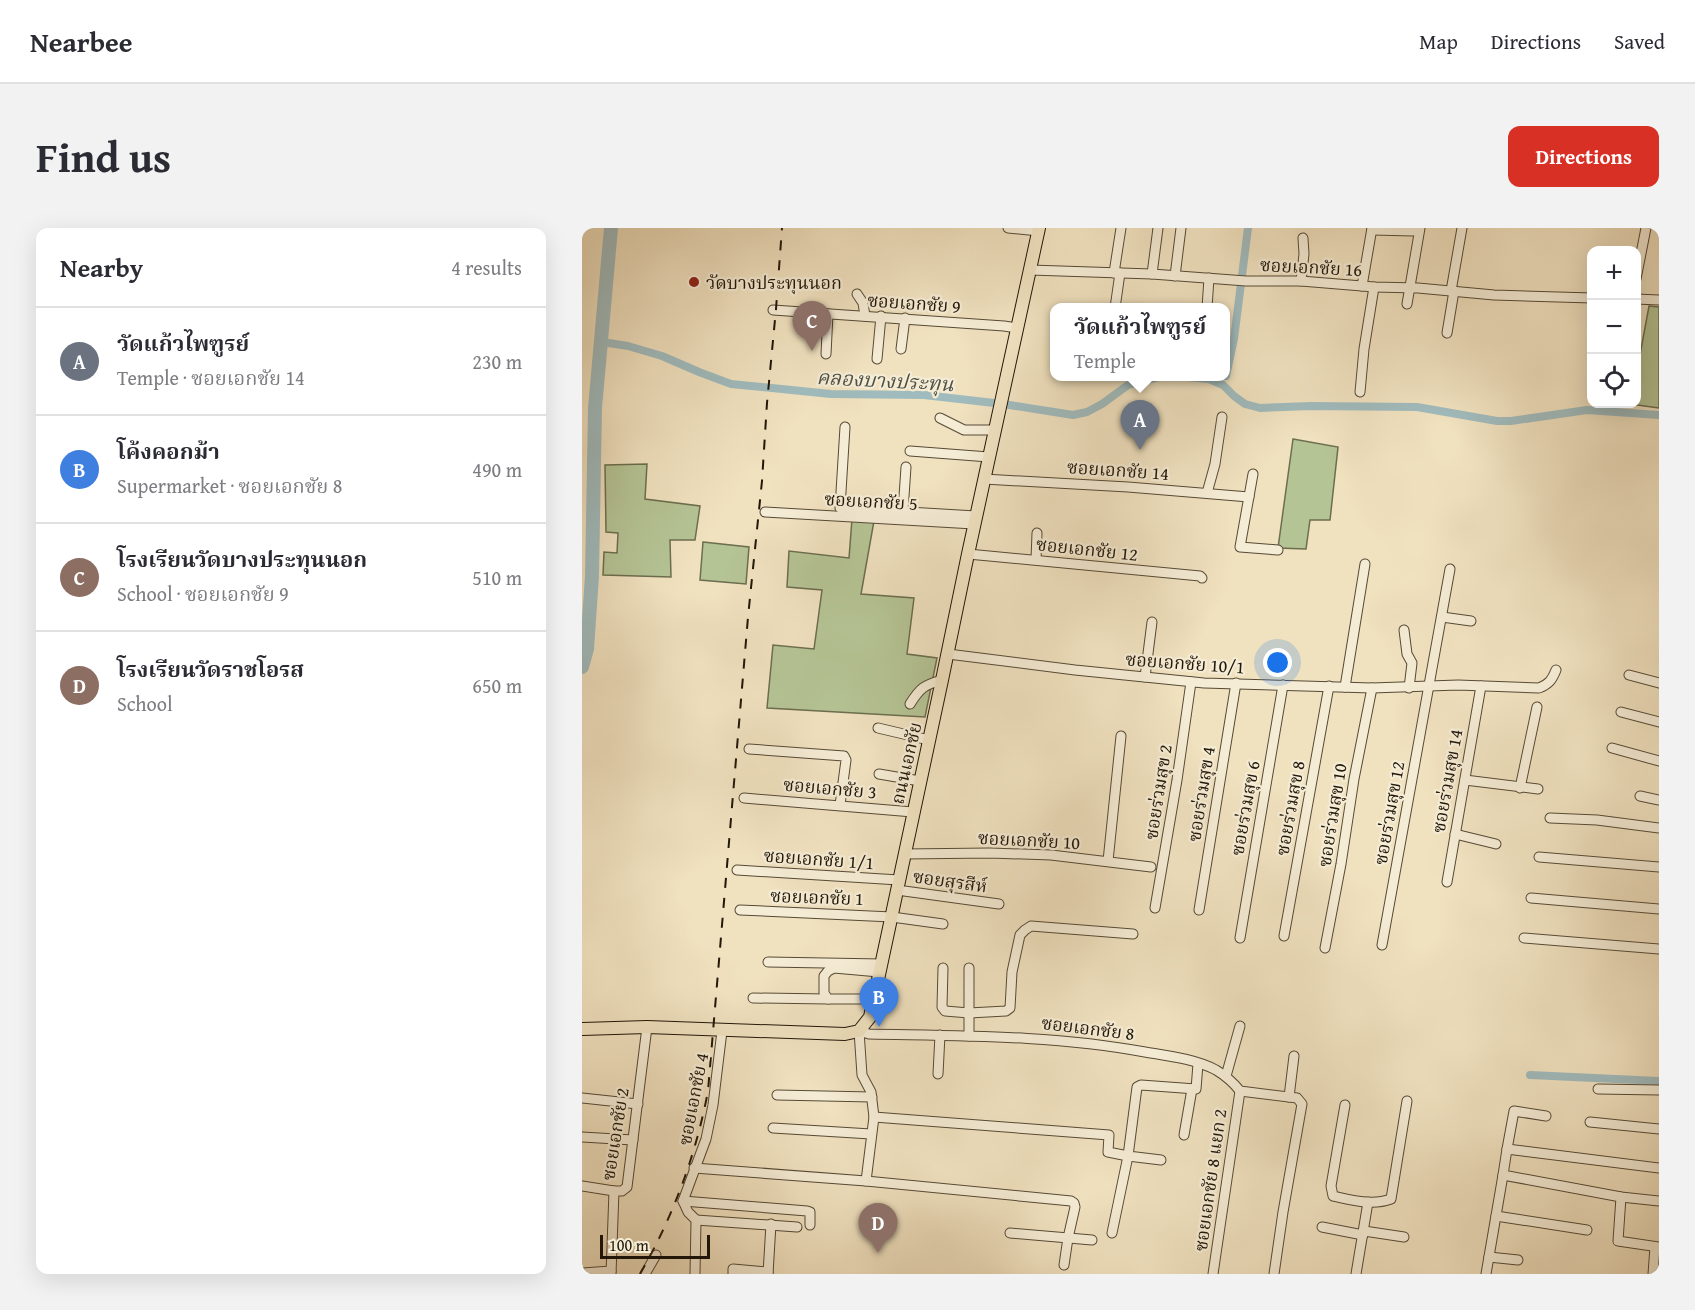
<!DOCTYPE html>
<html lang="en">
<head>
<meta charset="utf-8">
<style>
	:root { --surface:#fff; --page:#f2f2f3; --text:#2b2b33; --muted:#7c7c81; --line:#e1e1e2; --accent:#d93025 }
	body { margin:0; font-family:"Gentium Book Plus","Noto Serif Thai",serif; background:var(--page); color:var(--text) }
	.controls { position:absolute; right:18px; top:18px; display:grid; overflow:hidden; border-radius:12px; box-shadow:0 6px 24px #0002 }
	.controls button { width:54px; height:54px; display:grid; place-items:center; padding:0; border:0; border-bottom:2px solid var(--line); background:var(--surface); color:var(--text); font:30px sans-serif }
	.scale { position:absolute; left:18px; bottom:15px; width:110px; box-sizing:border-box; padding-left:6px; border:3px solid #221709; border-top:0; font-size:16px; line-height:21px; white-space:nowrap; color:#221709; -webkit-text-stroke:4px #f5ecd5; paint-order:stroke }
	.you { position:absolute; left:696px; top:435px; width:21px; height:21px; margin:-15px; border:4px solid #fff; border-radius:50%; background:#1a73e8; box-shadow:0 0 0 9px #1a73e833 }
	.badge { display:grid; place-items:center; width:39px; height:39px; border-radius:50%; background:var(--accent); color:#fff; font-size:20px; font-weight:700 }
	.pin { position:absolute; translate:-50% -50px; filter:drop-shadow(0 2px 3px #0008) }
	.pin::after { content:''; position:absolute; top:32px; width:21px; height:18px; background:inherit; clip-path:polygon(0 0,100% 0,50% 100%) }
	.popup { position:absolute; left:468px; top:75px; width:180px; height:78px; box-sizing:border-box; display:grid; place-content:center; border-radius:12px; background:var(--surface); filter:drop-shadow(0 2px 4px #0005); font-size:20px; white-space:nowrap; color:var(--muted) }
	.popup b { font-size:22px; color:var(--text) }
	.popup::after { content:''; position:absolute; left:50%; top:100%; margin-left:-12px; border:12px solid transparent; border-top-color:var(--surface) }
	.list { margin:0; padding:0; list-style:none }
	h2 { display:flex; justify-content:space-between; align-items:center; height:78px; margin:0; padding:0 24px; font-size:26px }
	h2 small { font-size:20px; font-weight:400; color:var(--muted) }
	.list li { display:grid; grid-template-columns:39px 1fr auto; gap:18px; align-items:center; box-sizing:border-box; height:108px; padding:0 24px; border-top:2px solid var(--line) }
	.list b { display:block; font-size:22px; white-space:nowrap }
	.list p { margin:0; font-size:20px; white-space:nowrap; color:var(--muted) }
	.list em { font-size:20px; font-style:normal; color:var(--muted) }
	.icon { flex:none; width:33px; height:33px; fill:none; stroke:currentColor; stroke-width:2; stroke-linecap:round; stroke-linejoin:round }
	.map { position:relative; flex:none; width:1077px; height:1046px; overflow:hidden; border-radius:12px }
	header { display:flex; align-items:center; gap:36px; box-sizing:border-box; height:84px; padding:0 30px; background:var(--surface); border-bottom:2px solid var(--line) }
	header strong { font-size:28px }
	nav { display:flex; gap:33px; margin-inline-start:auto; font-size:21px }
	.intro { display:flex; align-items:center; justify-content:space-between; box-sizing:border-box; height:144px; padding:0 36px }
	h1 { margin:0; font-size:42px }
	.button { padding:15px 27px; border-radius:12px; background:var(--accent); color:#fff; font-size:21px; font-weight:700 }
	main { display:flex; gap:36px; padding:0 36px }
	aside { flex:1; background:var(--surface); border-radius:12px; box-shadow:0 6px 24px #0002 }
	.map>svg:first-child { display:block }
	.green { fill:#b5c495; stroke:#6c6e4f; stroke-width:1.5 }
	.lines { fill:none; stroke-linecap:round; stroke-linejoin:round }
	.canal { stroke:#a0bbbd; stroke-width:8 }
	.river { stroke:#a0bbbd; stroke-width:14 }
	.minor-casing { stroke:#564a36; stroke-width:11 }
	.major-casing { stroke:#221709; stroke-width:14 }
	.minor { stroke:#f5ecd5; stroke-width:9 }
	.major { stroke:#f0e1bf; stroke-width:12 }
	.rail { stroke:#221709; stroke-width:2; stroke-dasharray:10 10; stroke-linecap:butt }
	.poi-dot { fill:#8f2418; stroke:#f5ecd5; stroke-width:2 }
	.labels { text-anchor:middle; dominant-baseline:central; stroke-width:4.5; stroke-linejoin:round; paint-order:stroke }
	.street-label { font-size:18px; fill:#221709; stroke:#f5ecd5 }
	.poi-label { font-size:18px; fill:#221709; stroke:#f5ecd5; text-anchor:start }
	.water-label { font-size:20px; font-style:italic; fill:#4e5048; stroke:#f5ecd5 }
</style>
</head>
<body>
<header>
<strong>Nearbee</strong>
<nav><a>Map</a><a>Directions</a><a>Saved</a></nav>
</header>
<div class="intro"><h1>Find us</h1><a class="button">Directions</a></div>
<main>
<aside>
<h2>Nearby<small>4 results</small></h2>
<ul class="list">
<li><span class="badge" style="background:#6b7280">A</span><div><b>วัดแก้วไพฑูรย์</b><p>Temple · ซอยเอกชัย 14</p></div><em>230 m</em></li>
<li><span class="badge" style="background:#3f7fe0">B</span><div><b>โค้งคอกม้า</b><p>Supermarket · ซอยเอกชัย 8</p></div><em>490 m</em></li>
<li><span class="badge" style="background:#8d6e63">C</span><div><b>โรงเรียนวัดบางประทุนนอก</b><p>School · ซอยเอกชัย 9</p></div><em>510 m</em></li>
<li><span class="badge" style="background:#8d6e63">D</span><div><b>โรงเรียนวัดราชโอรส</b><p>School</p></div><em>650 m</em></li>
</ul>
</aside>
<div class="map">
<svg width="1077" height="1046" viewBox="0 0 1077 1046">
	<rect width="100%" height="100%" fill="#f0e1bf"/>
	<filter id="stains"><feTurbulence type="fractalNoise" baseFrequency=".00333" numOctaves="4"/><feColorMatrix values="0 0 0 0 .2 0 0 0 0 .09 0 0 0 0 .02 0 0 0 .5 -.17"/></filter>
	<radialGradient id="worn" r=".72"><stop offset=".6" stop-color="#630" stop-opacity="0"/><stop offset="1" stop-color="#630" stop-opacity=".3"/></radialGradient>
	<g class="green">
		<path d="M 1067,78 L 1077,79 L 1077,180 L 1048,176 L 1054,176 L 1055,143 Z"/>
		<path d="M 711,211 L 756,219 L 748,292 L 728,292 L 724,321 L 696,320 Z"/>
		<path d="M 65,236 L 63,271 L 118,278 L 113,312 L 88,312 L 89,349 L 21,347 L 22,324 L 35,325 L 36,305 L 24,304 L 23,237 Z"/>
		<path d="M 270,291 L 292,293 L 279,366 L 332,370 L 325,426 L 355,430 L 343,489 L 185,480 L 191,417 L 232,421 L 240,362 L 205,359 L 207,323 L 267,330 Z"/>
		<path d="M 121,314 L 167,319 L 164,356 L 118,352 Z"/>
	</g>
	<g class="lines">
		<g class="canal">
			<path d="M 20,114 L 46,118 L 80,128 L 117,144 L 149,156 L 249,166 L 342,167 L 421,176 L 491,187 L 505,184 L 520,176 L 546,157 L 581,148"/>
			<path d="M 595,148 L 627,151 L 641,157 L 652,168 L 663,176 L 678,180 L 729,178 L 835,179 L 915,193 L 929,193 L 1005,182 L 1077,187"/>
			<path d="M 644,148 L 652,111 L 666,0"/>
			<path d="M 948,847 L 1077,853"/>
		</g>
		<path class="river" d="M 0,439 L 5,421 L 10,348 L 13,180 L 29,0"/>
		<defs>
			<g id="minor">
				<path d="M 426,0 L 457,3"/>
				<path d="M 790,2 L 831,3"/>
				<path d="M 448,42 L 570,46 L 664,53 L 719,53 L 792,59 L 836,60 L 912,67 L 1010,70"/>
				<path d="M 532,45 L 539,0"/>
				<path d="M 570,46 L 576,0"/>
				<path d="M 593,48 L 599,0"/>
				<path d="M 1054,51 L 1064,0"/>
				<path d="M 719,53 L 722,26 L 721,10"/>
				<path d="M 780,58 L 790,0"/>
				<path d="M 869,63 L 880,0"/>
				<path d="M 275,66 L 281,75 L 283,88"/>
				<path d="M 1054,71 L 1077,72"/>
				<path d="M 825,76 L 838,0"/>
				<path d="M 533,80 L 538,45"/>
				<path d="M 625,80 L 627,50"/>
				<path d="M 191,82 L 422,98 L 435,100"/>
				<path d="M 865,105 L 872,63"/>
				<path d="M 319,121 L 323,90"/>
				<path d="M 244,126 L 246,86"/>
				<path d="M 295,131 L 299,88"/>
				<path d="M 778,164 L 782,121 L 792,59"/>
				<path d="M 358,190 L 382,202 L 413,202"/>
				<path d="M 263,199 L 258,280 L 394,288"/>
				<path d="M 328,223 L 407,229"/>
				<path d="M 671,246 L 658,319 L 696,322"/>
				<path d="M 402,251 L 546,259 L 667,269"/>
				<path d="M 625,265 L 633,236 L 640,189"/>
				<path d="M 321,283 L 324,239"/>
				<path d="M 183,284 L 392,296"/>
				<path d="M 386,326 L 618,348 L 620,350"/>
				<path d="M 454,332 L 455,305"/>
				<path d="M 860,389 L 889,393"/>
				<path d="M 822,402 L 825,426 L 830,435 L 827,460"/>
				<path d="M 366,426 L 493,442 L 622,455 L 790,460 L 876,457 L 957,460 C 967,456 970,452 974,442"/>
				<path d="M 1047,447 L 1077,455"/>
				<path d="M 563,449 L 570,394"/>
				<path d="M 763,459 L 783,336"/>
				<path d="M 328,476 C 338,460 342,457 360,452"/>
				<path d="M 1039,484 L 1077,494"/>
				<path d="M 296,500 L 347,512"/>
				<path d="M 1030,520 L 1077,533"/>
				<path d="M 167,521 L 262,528 L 264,532 L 258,577"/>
				<path d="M 297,546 L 338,553"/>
				<path d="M 883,552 L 956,561"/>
				<path d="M 938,560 L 955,479"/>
				<path d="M 1058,568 L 1077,572"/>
				<path d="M 162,570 L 331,584"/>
				<path d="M 968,590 L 1015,592 L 1077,600"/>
				<path d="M 873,606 L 914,616"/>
				<path d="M 322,626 L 408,625 L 469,627 L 569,639"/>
				<path d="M 957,629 L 1077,639"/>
				<path d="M 526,633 L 539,508"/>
				<path d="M 155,642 L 317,652"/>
				<path d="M 865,654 L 899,458"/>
				<path d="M 315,662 L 417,676"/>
				<path d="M 949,670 L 1077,681"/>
				<path d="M 573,680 L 595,552 L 609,454"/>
				<path d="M 158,682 L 310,689 L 361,696"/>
				<path d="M 617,682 L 654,455"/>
				<path d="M 702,708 L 747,458"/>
				<path d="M 658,710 L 701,457"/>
				<path d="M 942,710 L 1077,721"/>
				<path d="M 800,717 L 868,341"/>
				<path d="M 743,720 L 759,636 L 772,551 L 790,460"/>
				<path d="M 186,734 L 300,736"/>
				<path d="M 361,740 L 360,779 L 363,783 L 387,785 L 424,783 L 428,780 L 430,744 L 438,707 L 443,702 L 449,698 L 551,706"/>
				<path d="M 387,740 L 387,808"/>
				<path d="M 171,770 L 246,771"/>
				<path d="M 293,771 L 246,771 L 242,765 L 242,748 L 246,743 L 252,740 L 297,744"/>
				<path d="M 356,846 L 358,807"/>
				<path d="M 644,848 L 658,798"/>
				<path d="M 1016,861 L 1077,862"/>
				<path d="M 195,867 L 290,869"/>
				<path d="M 707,869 L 712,828"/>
				<path d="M 0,870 L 56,876"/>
				<path d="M 763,877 L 749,958 L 751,968 C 770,972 790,978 809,971 L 825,873"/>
				<path d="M 292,889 L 527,907 L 526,924 L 546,928 L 530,1005"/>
				<path d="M 1008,894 L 1077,901"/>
				<path d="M 191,900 L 289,906"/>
				<path d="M 602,907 L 610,861"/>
				<path d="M 0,909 L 51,912"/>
				<path d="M 925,921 L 932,883 L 964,888"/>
				<path d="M 579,932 L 546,928 L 555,859 L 559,857 L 614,861 L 616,836"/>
				<path d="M 112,940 L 284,953 L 489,973 L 492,975 L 493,979 L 486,1010 L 482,1037"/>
				<path d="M 1077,940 L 925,921 L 921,947 L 1039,969 L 1077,973"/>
				<path d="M 284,953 L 292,889 L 289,864 L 280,847 L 277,803 L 287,806 C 379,808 472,807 563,824 C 587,828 613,831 634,842 C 644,848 651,854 658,863 L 715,870 L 720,876 L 701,984 L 692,1046"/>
				<path d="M 0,958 L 32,963"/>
				<path d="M 1039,969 L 1036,1013 L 1077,1019"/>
				<path d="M 101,973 L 225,983 L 228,984 L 228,997"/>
				<path d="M 914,988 L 1005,1002"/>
				<path d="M 114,992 L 215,999"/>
				<path d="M 740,999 L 781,1007"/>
				<path d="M 782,1003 L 822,1009"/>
				<path d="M 428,1005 L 510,1012"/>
				<path d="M 907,1029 L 936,1032"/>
				<path d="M 0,1045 L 29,1043"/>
				<path d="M 29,1046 L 32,963 L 40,963 L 45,959 L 65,799"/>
				<path d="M 63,1046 L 74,1027"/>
				<path d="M 113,1046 L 114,992 L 106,984 L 101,973 L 124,911 L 131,877 L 140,803"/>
				<path d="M 151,1046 L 151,1041 L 186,1044"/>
				<path d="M 186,1046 L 189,996"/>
				<path d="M 631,1046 L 658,863"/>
				<path d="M 774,1046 L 786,974"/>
				<path d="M 904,1046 L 921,947"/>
				<path d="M 1071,1046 L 1073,1019"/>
			</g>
			<path id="major" d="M 0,801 L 65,799 L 263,806 L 277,803 L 288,789 L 360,452 L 386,326 L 457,0"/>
		</defs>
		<use href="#minor" class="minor-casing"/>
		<use href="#major" class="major-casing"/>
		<use href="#minor" class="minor"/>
		<use href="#major" class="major"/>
		<path class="rail" d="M 58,1046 C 91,989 114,927 126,863 L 166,389 L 180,253 L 185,175 L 194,81 L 200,0"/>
	</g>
	<circle class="poi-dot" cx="112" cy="54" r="6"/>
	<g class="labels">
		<g class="street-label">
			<text transform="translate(729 39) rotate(3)">ซอยเอกชัย 16</text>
			<text transform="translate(332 75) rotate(4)">ซอยเอกชัย 9</text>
			<text transform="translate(536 242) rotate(4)">ซอยเอกชัย 14</text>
			<text transform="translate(289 273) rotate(3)">ซอยเอกชัย 5</text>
			<text transform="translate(505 321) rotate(6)">ซอยเอกชัย 12</text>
			<text transform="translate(603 435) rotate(4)">ซอยเอกชัย 10/1</text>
			<text transform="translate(324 535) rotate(-77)">ถนนเอกชัย</text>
			<text transform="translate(865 553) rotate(-80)">ซอยร่วมสุข 14</text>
			<text transform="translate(248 560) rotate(5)">ซอยเอกชัย 3</text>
			<text transform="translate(576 564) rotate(-81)">ซอยร่วมสุข 2</text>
			<text transform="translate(619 566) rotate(-81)">ซอยร่วมสุข 4</text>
			<text transform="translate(663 580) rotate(-80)">ซอยร่วมสุข 6</text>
			<text transform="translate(708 580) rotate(-80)">ซอยร่วมสุข 8</text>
			<text transform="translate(807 585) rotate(-80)">ซอยร่วมสุข 12</text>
			<text transform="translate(750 587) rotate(-81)">ซอยร่วมสุข 10</text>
			<text transform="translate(447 612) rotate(3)">ซอยเอกชัย 10</text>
			<text transform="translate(237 631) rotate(4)">ซอยเอกชัย 1/1</text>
			<text transform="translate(368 653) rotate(8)">ซอยสุรสีห์</text>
			<text transform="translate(235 669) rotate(2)">ซอยเอกชัย 1</text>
			<text transform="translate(506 800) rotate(7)">ซอยเอกชัย 8</text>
			<text transform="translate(111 871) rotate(-79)">ซอยเอกชัย 4</text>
			<text transform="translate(33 906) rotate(-81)">ซอยเอกชัย 2</text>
			<text transform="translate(628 952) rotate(-82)">ซอยเอกชัย 8 แยก 2</text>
		</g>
		<g class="poi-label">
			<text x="124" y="54">วัดบางประทุนนอก</text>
		</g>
		<g class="water-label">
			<text transform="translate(303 152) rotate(3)">คลองบางประทุน</text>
		</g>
	</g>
	<rect width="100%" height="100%" filter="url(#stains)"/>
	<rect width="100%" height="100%" fill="url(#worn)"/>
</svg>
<div class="controls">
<button>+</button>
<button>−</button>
<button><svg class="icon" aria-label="locate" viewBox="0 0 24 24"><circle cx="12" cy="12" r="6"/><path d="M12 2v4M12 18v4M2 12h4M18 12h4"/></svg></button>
</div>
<div class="scale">100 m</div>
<div class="you"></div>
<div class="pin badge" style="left:558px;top:222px;background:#6b7280">A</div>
<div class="popup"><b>วัดแก้วไพฑูรย์</b>Temple</div>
<div class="pin badge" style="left:297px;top:799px;background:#3f7fe0">B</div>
<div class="pin badge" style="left:230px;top:123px;background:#8d6e63">C</div>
<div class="pin badge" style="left:296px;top:1025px;background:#8d6e63">D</div>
</div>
</main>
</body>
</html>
